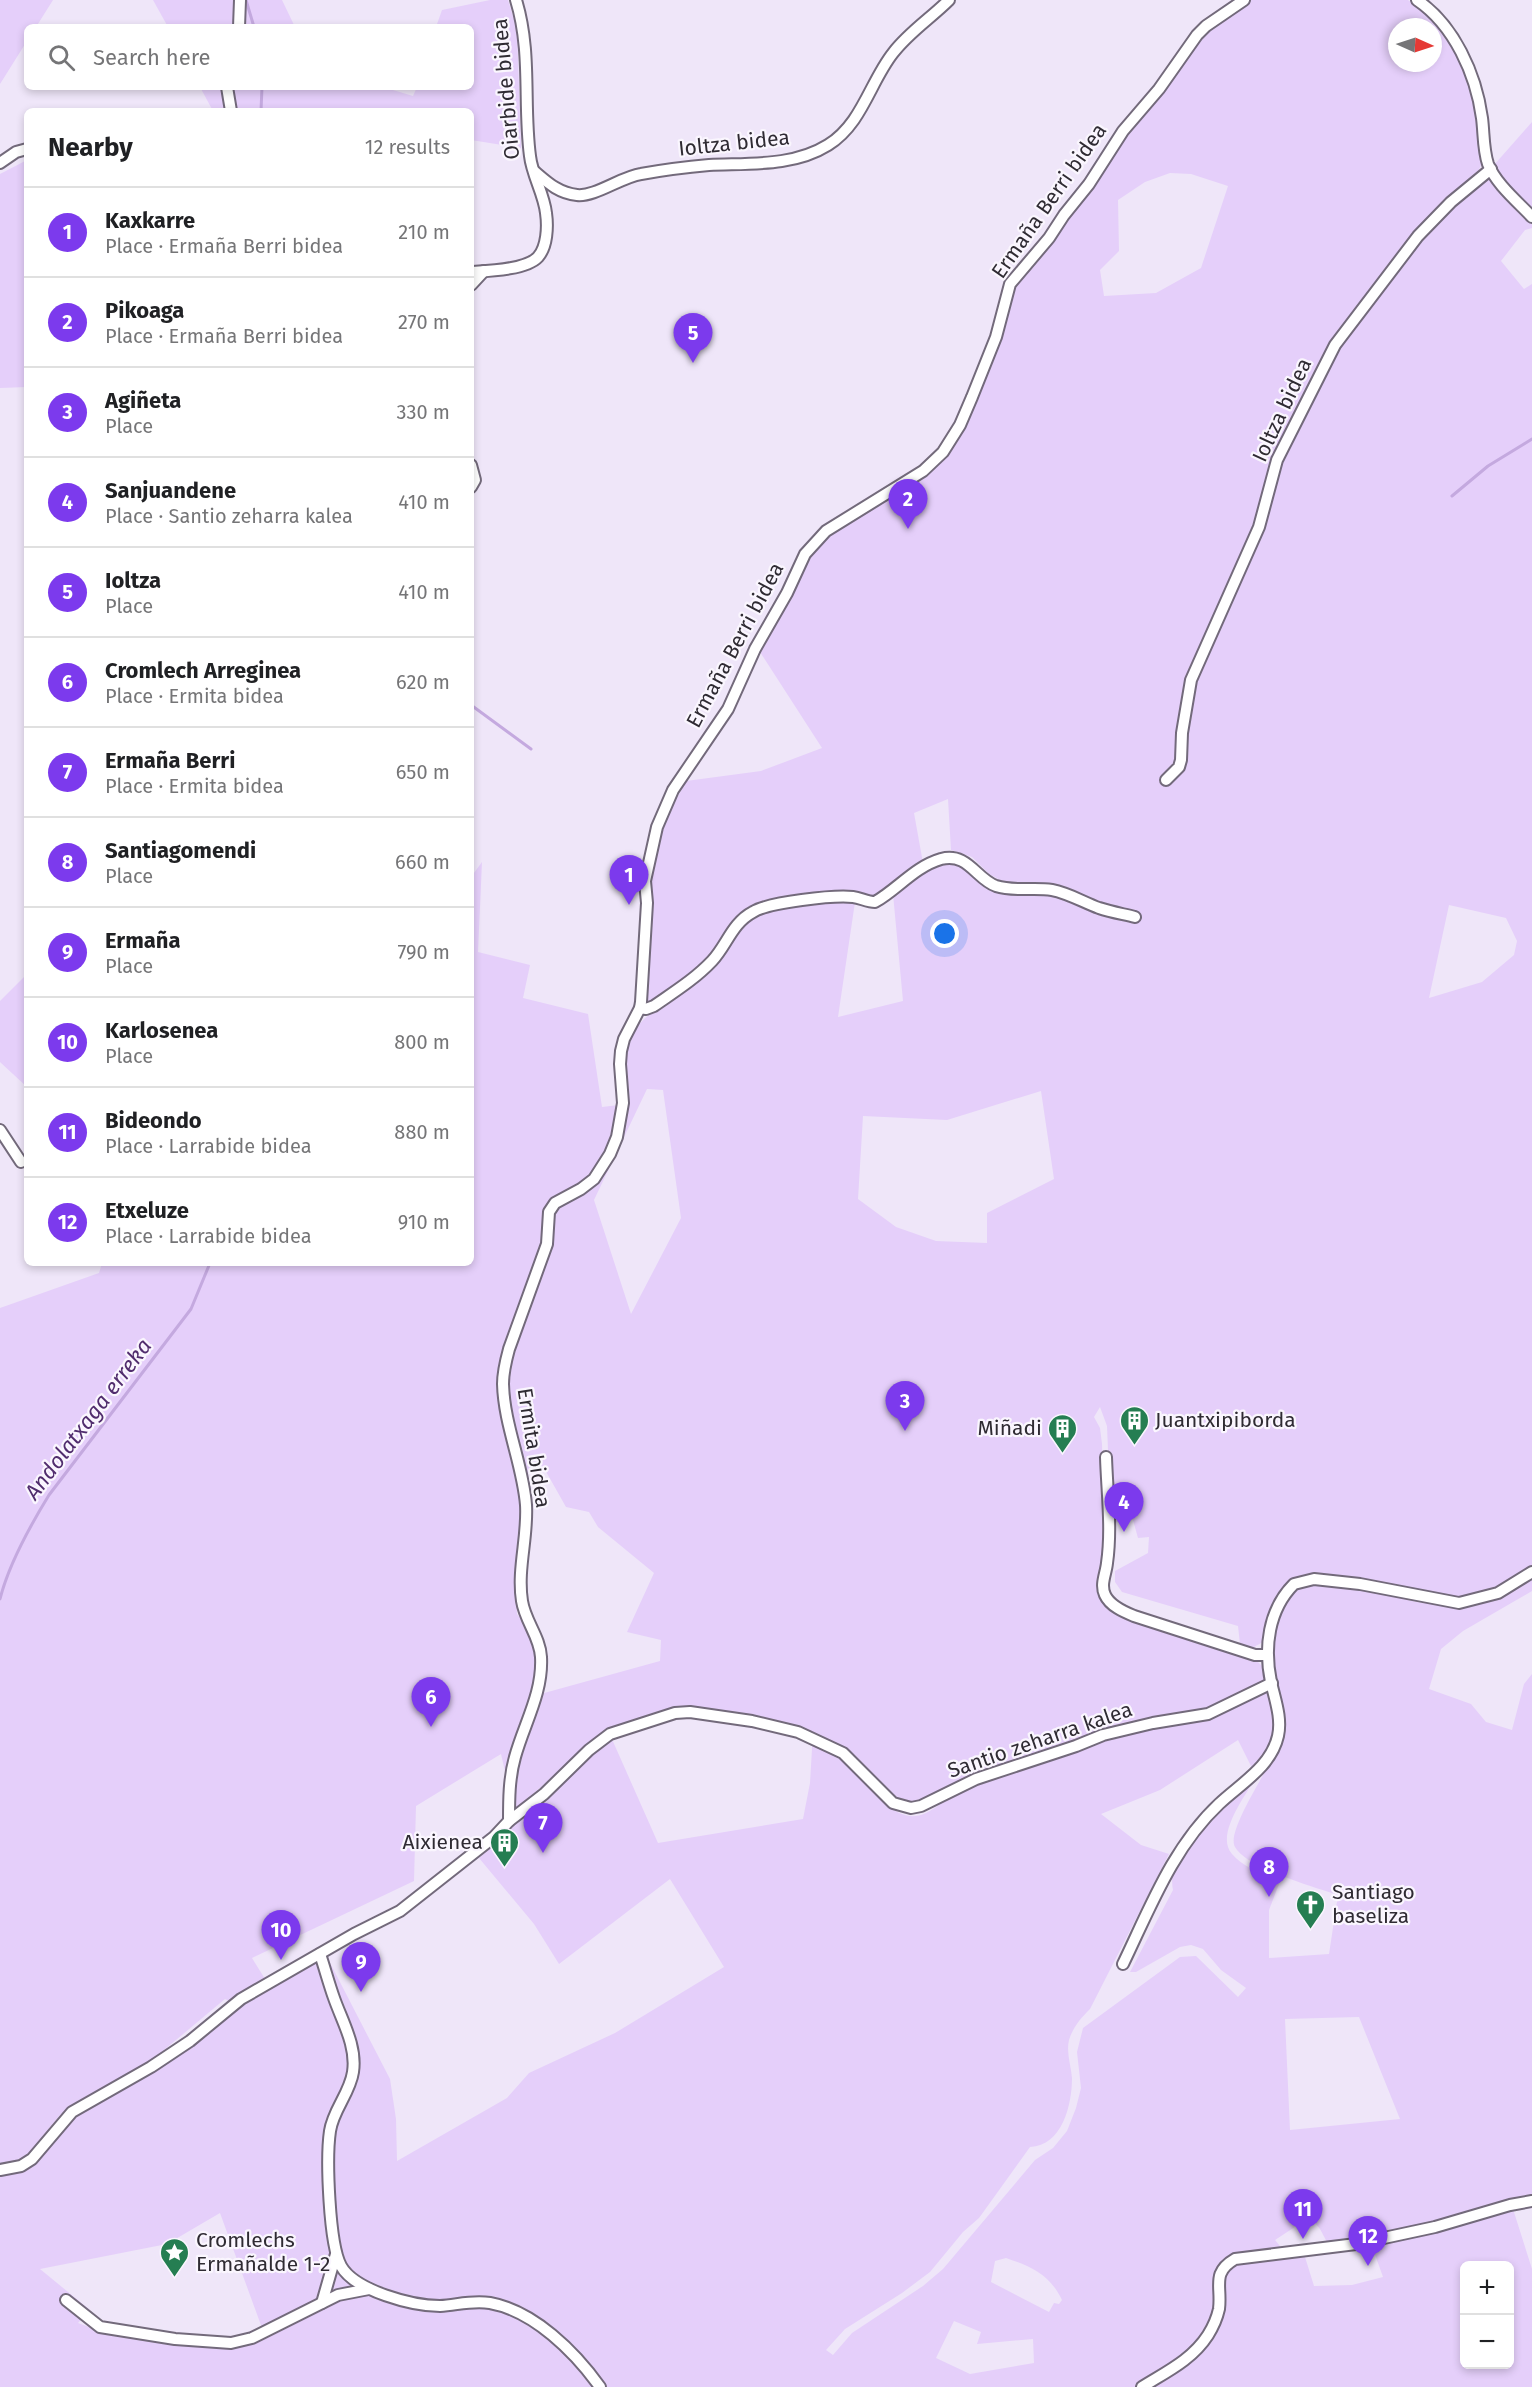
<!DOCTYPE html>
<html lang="en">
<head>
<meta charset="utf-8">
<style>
	:root { --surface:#fff; --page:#f2f2f2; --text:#202124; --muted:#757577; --line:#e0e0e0; --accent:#7c3aed }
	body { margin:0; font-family:"Fira Sans",sans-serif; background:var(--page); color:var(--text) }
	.controls { position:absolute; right:18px; bottom:18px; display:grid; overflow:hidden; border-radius:9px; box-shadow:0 3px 9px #0003 }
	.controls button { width:54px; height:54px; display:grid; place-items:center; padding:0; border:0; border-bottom:2px solid var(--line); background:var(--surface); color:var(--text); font:30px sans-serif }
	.compass { position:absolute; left:1388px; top:18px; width:54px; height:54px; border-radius:50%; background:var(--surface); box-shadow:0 3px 9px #0003; rotate:93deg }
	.you { position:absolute; left:945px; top:934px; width:21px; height:21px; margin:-15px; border:4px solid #fff; border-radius:50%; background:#1a73e8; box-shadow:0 0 0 9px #1a73e833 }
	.badge { display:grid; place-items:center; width:39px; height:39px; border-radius:50%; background:var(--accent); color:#fff; font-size:20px; font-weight:700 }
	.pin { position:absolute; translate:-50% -50px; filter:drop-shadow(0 2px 3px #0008) }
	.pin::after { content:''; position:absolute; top:32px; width:21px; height:18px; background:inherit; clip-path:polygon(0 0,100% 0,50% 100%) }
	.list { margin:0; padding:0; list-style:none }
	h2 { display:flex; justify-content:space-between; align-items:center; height:78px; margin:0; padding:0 24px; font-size:26px }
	h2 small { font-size:20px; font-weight:400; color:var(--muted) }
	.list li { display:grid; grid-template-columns:39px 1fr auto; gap:18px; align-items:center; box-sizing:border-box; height:90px; padding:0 24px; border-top:2px solid var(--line) }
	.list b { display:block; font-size:22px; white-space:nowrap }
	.list p { margin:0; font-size:20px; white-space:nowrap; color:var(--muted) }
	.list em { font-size:20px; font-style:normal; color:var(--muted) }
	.icon { flex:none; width:33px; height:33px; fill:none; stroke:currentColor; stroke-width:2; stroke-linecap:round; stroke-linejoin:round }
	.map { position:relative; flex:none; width:1532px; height:2387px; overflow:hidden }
	.search { position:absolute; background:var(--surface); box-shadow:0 3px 9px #0003; left:24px; top:24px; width:450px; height:66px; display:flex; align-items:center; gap:15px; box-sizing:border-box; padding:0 21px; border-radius:9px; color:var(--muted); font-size:22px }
	.panel { position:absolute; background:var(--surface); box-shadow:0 3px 9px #0003; left:24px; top:108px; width:450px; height:1158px; border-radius:9px }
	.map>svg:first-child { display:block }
	.green { fill:#e5cffa; fill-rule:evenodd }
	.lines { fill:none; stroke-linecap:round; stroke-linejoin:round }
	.stream { stroke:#c4a9df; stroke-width:3 }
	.street-casing { stroke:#736a7b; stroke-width:14 }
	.street { stroke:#fff; stroke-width:10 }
	.labels { text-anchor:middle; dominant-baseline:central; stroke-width:4.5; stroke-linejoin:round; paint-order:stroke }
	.street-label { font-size:21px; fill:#2f2b33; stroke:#faf6fe }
	.poi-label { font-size:21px; fill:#2f2b33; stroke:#faf6fe; text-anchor:start }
	.water-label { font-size:22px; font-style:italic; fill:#512d6e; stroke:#faf6fe }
</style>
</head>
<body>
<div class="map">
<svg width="1532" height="2387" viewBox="0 0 1532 2387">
	<rect width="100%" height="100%" fill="#efe6f9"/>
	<g class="green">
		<path d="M 0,0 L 53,0 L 36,27 L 27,27 L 27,41 L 0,84 Z"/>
		<path d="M 153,0 L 282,0 L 295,27 L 168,27 Z"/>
		<path d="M 490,0 L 508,0 L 517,29 L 521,148 L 471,140 L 471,111 L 213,111 L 200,87 L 383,87 L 413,96 L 417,87 L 471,87 L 471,27 L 436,27 L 442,10 Z"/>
		<path d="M 1250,0 L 1408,0 L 1442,26 L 1465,73 L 1477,110 L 1483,160 L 1479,170 L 1409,240 L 1364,304 L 1331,344 L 1272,463 L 1257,527 L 1191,670 L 1184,693 L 1180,720 L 1178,761 L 1164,778 L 1168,783 L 1175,780 L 1183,767 L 1190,701 L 1197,676 L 1228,601 L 1263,526 L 1280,462 L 1338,344 L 1421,237 L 1481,179 L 1491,176 L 1532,223 L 1532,228 L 1525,230 L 1501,261 L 1524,289 L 1532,284 L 1532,1591 L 1463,1631 L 1441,1649 L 1429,1689 L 1471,1704 L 1486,1722 L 1512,1730 L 1524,1684 L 1532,1674 L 1532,2197 L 1428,2226 L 1329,2246 L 1320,2229 L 1310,2217 L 1275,2240 L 1284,2251 L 1234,2256 L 1225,2259 L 1234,2266 L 1254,2261 L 1305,2257 L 1314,2286 L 1352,2285 L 1383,2277 L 1373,2249 L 1391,2240 L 1513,2209 L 1532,2269 L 1532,2387 L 604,2387 C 570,2340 530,2300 469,2299 L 466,2305 C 515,2304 568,2347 594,2387 L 0,2387 L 0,1308 L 99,1273 L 102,1263 L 471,1263 L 471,877 L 482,862 L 478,952 L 530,965 L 523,998 L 588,1014 L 602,1107 L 627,1104 C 626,1089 623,1073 624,1058 C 627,1017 675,1000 701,977 C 712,967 721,958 728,945 C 731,940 733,934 737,929 C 759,902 822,899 855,902 L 838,1017 L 903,1001 L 893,894 L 921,871 L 948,863 L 964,864 L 982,882 L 993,888 L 1011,893 L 1050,893 L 1104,915 L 1128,920 L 1133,911 L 1109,906 L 1066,887 L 1049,884 L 1018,884 L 1000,880 L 989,874 L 972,857 L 951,850 L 948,799 L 914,813 L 923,863 C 911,872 895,888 883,894 C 873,900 863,894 852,894 C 825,895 786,895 761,904 C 730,916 722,949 699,970 C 685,982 668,991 654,1001 L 649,1004 L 645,1002 L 651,906 L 649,880 L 665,821 L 686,781 L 761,771 L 822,748 L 760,652 L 788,601 L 808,557 L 820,543 L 845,522 L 924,475 L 945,455 L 968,419 L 999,341 L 1012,290 L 1023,272 L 1051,241 L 1102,171 L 1118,142 L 1176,73 L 1204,33 L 1246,5 ZM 1397,27 L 1433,27 L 1433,63 L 1397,63 ZM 1170,173 L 1191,174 L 1228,186 L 1201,268 L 1156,293 L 1104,296 L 1100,270 L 1119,251 L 1118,200 L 1145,182 ZM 1449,905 L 1506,918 L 1517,941 L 1514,955 L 1482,982 L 1429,998 ZM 647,1089 L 663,1090 L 681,1218 L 631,1314 L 594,1200 ZM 1041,1091 L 1054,1179 L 987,1213 L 987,1243 L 936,1241 L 896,1227 L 858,1199 L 863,1116 L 947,1120 ZM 1100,1407 L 1107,1426 L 1111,1523 L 1133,1520 L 1138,1538 L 1149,1537 L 1148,1553 L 1115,1571 L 1115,1582 L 1122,1592 L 1238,1626 L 1240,1644 L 1252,1648 L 1263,1642 C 1269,1625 1274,1601 1287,1587 C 1308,1565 1400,1590 1430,1596 L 1422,1603 C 1398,1598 1315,1574 1297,1588 C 1288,1594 1283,1605 1279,1614 C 1273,1630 1268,1646 1270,1663 C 1274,1689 1286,1713 1280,1740 C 1274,1763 1225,1830 1235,1847 C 1246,1868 1315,1887 1338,1895 L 1329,1954 L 1269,1958 L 1269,1910 L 1279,1884 C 1264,1875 1243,1867 1232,1854 C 1215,1835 1245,1797 1255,1778 C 1228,1803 1164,1849 1173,1890 L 1130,1972 L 1136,1972 L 1180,1947 L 1191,1945 L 1203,1949 L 1221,1970 L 1246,1988 L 1238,1997 L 1196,1956 L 1180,1957 L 1083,2028 L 1077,2052 L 1081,2088 L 1076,2108 L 1067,2131 L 1053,2148 L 1035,2160 L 943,2269 L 923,2286 L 852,2333 L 833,2355 L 826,2350 L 845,2329 L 902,2293 L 930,2272 L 963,2232 L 979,2218 L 1030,2147 C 1062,2146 1072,2105 1072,2078 C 1071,2065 1066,2053 1069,2040 C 1073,2027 1081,2018 1090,2009 L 1169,1854 L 1141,1845 L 1101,1814 L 1160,1790 L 1238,1740 L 1252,1768 L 1266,1752 L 1274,1736 L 1274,1714 L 1271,1698 L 1263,1667 L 1256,1660 L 1128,1619 L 1110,1608 L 1101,1596 L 1098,1586 L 1105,1548 L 1102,1444 L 1100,1428 L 1094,1417 ZM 544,1468 L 566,1507 L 589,1512 L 598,1527 L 654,1573 L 627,1632 L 661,1640 L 660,1661 L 537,1695 L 540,1641 L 517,1614 L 515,1570 L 521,1531 L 520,1485 L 525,1474 ZM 673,1709 C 721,1709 767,1720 813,1732 L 810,1783 L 803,1819 L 658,1843 L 611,1737 L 479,1858 L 534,1924 L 559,1964 L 670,1879 L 724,1967 L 615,2033 L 529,2073 L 507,2098 L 397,2161 L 396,2119 L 390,2079 L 326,1955 L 270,1987 L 252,1958 L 414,1881 L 416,1806 L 501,1754 L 514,1810 L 608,1730 ZM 1105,1731 L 1105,1739 L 1075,1752 L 1074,1744 ZM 875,1780 L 892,1798 L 913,1802 L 950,1796 C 943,1801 935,1809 926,1813 C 900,1825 883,1800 868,1783 ZM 225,1999 L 240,2006 C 213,2029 189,2048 159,2066 C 134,2081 107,2092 83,2109 C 60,2126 50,2151 27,2168 L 23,2161 L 60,2115 L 152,2060 ZM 1359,2017 L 1400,2119 L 1290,2130 L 1285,2019 ZM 220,2213 L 262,2328 L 267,2335 L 235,2346 L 214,2346 L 100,2331 L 78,2323 L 90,2310 L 40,2269 L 167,2244 ZM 1006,2258 C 1032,2267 1050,2275 1062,2300 L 1059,2304 L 1054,2303 L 1049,2312 L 991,2282 L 995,2261 ZM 1464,2266 L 1510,2266 L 1510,2364 L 1464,2364 ZM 954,2321 L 981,2332 L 977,2344 L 1033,2339 L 1034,2363 L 970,2374 L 936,2358 Z"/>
		<path d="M 1532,122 L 1532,212 L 1502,179 L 1494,165 Z"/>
		<path d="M 27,160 L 27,387 L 0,388 L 0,174 Z"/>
		<path d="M 27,974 L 27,1087 L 0,1062 L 0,1001 Z"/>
	</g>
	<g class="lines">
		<g class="stream">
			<path d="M 246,0 L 254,27"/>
			<path d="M 261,111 L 262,87"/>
			<path d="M 1452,496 L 1488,466 L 1532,439"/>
			<path d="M 471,705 L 531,749"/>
			<path d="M 0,1599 C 9,1563 30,1526 49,1495 L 191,1309 L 210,1263"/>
		</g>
		<defs>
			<g id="street">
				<path d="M 1417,0 C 1454,25 1476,74 1482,118 C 1484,133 1483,149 1488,164 C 1496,184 1518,202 1532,217"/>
				<path d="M 239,27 L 240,0"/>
				<path d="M 227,87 L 231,111"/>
				<path d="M 0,163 L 16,152 L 27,149"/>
				<path d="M 534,171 C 547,182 558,193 577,195 C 595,197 621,177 641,174 C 663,170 686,167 709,165 C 748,163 793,167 828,145 C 862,124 870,82 893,53 C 909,32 931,18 949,0"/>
				<path d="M 471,272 C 487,271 526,270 538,257 C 547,247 548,227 546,213 C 544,194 532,175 530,156 C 523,104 532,52 516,0"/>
				<path d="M 471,285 L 484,271"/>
				<path d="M 471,465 L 475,480 L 471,487"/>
				<path d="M 1166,780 L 1179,767 L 1181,760 L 1182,733 L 1191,680 L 1259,527 L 1277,460 L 1335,345 L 1418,236 L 1451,202 L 1491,169"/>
				<path d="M 640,1008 L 646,1009 L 654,1006 C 674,992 695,979 712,961 C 727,945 732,923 753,912 C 769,902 834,895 853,897 C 861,898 867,902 875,902 C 898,889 914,867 941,859 C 968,852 976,879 996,886 C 1015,892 1033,887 1052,890 C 1068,893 1083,902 1099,908 C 1111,912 1123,914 1135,917"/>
				<path d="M 0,1130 L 21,1162"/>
				<path d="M 1106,1457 C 1107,1491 1112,1529 1107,1563 C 1106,1574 1100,1584 1105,1595 C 1110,1606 1124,1612 1134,1616 L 1255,1655 L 1267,1655"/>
				<path d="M 509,1821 C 509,1800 509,1778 515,1757 C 524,1724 543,1693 541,1657 C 540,1637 525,1621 522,1601 C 517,1569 528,1537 526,1505 C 523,1465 504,1425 503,1384 C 503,1373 506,1360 509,1349 L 547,1244 L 549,1212 L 555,1203 L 581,1189 L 594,1179 L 610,1154 L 617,1137 L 623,1103 L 620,1064 L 621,1051 L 624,1039 L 640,1008 L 641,1002 L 647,903 L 645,881 L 657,827 L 673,790 L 728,709 L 755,649 L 787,593 L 805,554 L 826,531 L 923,471 L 943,452 L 960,425 L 972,397 L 996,337 L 1010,284 L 1049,238 L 1064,215 L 1089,184 L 1123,131 L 1159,89 L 1197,35 L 1206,26 L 1244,0"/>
				<path d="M 320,1954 C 325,1969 329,1984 334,1998 C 342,2021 357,2046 353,2072 C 350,2093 333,2110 330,2131 C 326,2158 329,2244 341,2266 C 355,2291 413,2306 440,2306 C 457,2305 472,2300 490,2303 C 534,2311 575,2352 600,2387"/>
				<path d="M 1123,1964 C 1150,1908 1173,1847 1219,1804 C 1240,1784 1271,1767 1278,1736 C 1282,1718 1275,1700 1271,1682 C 1264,1648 1268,1610 1294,1584 L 1314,1579 L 1360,1584 L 1459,1603 L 1498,1593 L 1532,1572"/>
				<path d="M 0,2170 L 21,2166 L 32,2159 L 72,2112 L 151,2067 L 190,2041 L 241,1999 L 354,1934 L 400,1911 L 494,1837 L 509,1821 L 544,1794 L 589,1750 L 610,1734 L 675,1713 L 690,1712 L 752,1721 L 798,1732 L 843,1753 L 893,1803 L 911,1808 L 921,1806 L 976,1779 L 1076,1746 L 1103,1735 L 1153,1723 L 1208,1714 L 1272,1683"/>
				<path d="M 66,2300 L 100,2327 L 175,2339 L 231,2343 L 252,2338 L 338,2295 L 369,2289"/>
				<path d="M 322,2303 L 336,2254"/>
				<path d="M 1142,2387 C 1166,2372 1192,2360 1208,2335 C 1213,2327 1217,2318 1219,2309 C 1222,2286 1211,2273 1235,2259 L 1356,2244 L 1435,2227 L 1510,2205 L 1532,2201"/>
			</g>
		</defs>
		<use href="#street" class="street-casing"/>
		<use href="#street" class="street"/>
	</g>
	<defs>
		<symbol id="building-pin" viewBox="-11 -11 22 30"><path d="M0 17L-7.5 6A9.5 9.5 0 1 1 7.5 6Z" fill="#257e52" stroke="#faf6fe"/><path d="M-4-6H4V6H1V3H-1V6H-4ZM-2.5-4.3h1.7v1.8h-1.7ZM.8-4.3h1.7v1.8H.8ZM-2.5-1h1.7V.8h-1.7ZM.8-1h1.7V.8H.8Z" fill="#fff"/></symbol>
		<symbol id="church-pin" viewBox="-11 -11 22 30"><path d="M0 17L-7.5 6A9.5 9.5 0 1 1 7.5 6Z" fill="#257e52" stroke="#faf6fe"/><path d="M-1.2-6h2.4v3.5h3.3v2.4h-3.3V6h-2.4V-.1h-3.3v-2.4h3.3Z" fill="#fff"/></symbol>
		<symbol id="sight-pin" viewBox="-11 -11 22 30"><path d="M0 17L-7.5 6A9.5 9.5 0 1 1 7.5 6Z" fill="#257e52" stroke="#faf6fe"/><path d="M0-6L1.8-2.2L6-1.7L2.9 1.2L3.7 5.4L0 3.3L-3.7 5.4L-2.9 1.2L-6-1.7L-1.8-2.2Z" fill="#fff"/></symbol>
	</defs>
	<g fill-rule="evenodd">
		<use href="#building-pin" x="1118" y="1404" width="33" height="45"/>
		<use href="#building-pin" x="1046" y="1412" width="33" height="45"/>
		<use href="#building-pin" x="488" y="1826" width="33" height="45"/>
		<use href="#church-pin" x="1294" y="1888" width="33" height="45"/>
		<use href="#sight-pin" x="158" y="2236" width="33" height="45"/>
	</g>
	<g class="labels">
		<g class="street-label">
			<text transform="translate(506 89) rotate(-95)">Oiarbide bidea</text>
			<text transform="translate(734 143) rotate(-6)">Ioltza bidea</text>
			<text transform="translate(1049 201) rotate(-55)">Ermaña Berri bidea</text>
			<text transform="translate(1282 410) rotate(-65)">Ioltza bidea</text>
			<text transform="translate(735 645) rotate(-62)">Ermaña Berri bidea</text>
			<text transform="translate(534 1448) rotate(81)">Ermita bidea</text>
			<text transform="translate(1040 1740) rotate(-19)">Santio zeharra kalea</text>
		</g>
		<g class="poi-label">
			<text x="1155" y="1420">Juantxipiborda</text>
			<text x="1042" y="1428" text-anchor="end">Miñadi</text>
			<text x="483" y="1842" text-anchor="end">Aixienea</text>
			<text x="1332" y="1892">Santiago<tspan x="1332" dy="24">baseliza</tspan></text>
			<text x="196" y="2240">Cromlechs<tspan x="196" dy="24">Ermañalde 1-2</tspan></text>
		</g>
		<g class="water-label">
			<text transform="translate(88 1419) rotate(-53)">Andolatxaga erreka</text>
		</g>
	</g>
</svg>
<div class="controls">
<button>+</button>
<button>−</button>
</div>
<svg class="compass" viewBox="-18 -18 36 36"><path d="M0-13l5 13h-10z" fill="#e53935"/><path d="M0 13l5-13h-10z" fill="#757577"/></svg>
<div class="you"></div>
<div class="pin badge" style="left:629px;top:905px">1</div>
<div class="pin badge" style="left:908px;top:529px">2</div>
<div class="pin badge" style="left:905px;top:1431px">3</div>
<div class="pin badge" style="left:1124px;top:1532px">4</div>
<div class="pin badge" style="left:693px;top:363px">5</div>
<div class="pin badge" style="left:431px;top:1727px">6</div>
<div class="pin badge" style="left:543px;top:1853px">7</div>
<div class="pin badge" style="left:1269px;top:1897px">8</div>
<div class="pin badge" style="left:361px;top:1992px">9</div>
<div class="pin badge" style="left:281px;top:1960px">10</div>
<div class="pin badge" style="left:1303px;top:2239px">11</div>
<div class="pin badge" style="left:1368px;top:2266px">12</div>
<div class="search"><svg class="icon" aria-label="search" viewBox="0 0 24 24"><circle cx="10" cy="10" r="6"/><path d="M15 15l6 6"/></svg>Search here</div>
<section class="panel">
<h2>Nearby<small>12 results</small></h2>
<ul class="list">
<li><span class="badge">1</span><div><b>Kaxkarre</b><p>Place · Ermaña Berri bidea</p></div><em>210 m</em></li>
<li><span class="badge">2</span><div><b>Pikoaga</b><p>Place · Ermaña Berri bidea</p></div><em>270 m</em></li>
<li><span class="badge">3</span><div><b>Agiñeta</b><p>Place</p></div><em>330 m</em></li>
<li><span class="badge">4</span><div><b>Sanjuandene</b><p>Place · Santio zeharra kalea</p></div><em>410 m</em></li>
<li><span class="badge">5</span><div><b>Ioltza</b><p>Place</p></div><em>410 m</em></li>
<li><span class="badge">6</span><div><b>Cromlech Arreginea</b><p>Place · Ermita bidea</p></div><em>620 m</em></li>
<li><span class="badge">7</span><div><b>Ermaña Berri</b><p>Place · Ermita bidea</p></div><em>650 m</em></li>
<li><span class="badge">8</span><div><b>Santiagomendi</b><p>Place</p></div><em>660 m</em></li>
<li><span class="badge">9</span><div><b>Ermaña</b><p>Place</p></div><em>790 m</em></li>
<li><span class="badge">10</span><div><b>Karlosenea</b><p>Place</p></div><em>800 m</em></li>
<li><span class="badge">11</span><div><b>Bideondo</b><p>Place · Larrabide bidea</p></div><em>880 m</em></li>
<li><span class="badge">12</span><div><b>Etxeluze</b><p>Place · Larrabide bidea</p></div><em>910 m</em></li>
</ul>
</section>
</div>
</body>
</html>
